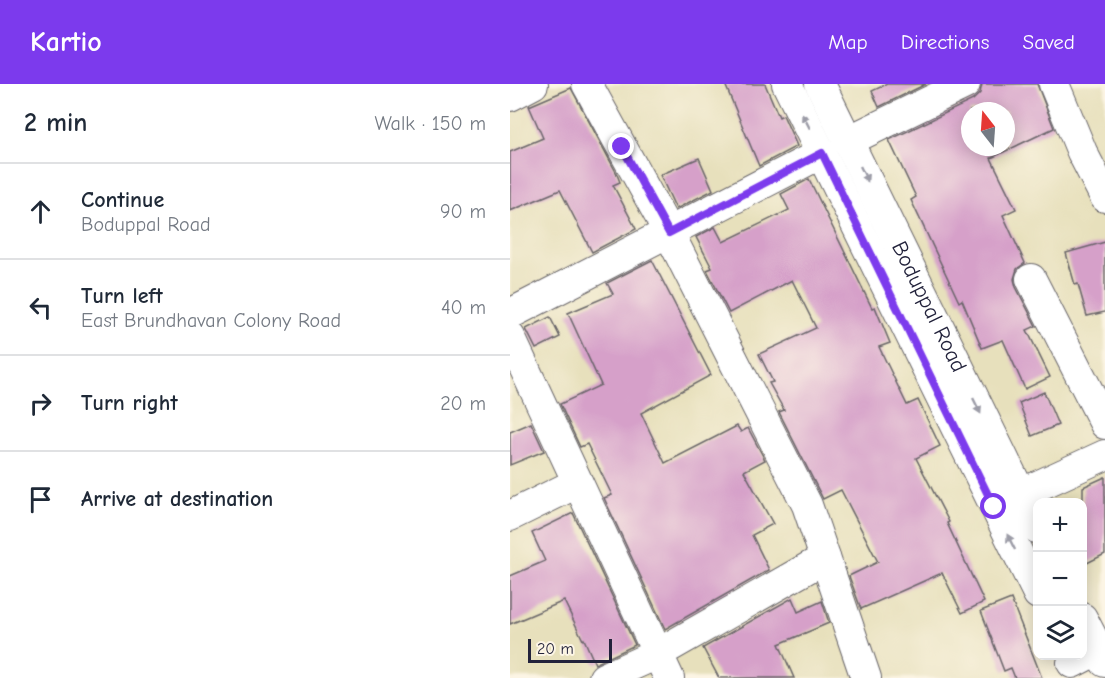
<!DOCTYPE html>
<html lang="en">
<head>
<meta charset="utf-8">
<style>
	:root { --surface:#fff; --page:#f2f2f3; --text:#1f2937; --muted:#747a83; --line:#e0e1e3; --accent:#7c3aed }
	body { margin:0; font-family:"Comic Neue",sans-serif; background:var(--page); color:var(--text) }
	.controls { position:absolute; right:18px; bottom:18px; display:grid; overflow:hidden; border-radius:12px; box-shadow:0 3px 15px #0003 }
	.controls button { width:54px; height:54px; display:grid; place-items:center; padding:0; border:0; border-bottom:2px solid var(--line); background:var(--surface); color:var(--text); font:30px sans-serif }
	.compass { position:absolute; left:451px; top:18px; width:54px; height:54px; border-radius:50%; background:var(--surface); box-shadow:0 3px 15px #0003; rotate:343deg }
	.scale { position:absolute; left:18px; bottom:15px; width:84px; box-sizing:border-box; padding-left:6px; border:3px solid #22223b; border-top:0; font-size:16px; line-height:21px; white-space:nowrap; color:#22223b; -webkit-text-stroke:4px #fcf5e5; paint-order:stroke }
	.stop { position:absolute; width:18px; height:18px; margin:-14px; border:4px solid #7c3aed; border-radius:50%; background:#fff }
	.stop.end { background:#7c3aed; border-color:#fff; box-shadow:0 2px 6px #0008 }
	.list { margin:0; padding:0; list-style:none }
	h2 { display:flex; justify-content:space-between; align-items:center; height:78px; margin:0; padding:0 24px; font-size:26px }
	h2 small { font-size:20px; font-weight:400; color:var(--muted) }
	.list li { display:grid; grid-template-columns:39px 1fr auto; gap:18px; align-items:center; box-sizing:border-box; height:96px; padding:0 24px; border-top:2px solid var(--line) }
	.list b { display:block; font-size:22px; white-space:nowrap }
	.list p { margin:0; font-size:20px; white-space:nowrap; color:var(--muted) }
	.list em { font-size:20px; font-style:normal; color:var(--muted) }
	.icon { flex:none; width:33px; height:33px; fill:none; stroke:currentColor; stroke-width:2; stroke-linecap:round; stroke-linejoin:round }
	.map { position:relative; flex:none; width:595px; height:594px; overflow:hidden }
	header { display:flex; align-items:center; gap:36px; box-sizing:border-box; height:84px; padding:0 30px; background:var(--accent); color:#fff }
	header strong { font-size:28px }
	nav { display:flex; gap:33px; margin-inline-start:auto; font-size:21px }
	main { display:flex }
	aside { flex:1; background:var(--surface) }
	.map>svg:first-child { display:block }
	.building { fill:#d6a0c9; fill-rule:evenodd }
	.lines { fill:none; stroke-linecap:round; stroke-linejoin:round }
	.minor-casing { stroke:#676468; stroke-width:32 }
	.minor { stroke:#fff; stroke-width:30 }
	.oneway { fill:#9c9ca7 }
	.route { stroke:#7c3aed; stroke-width:8 }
	.labels { text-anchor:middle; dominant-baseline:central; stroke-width:4.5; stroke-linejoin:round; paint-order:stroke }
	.street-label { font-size:22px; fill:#22223b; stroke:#fcf5e5 }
</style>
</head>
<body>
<header>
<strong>Kartio</strong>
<nav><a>Map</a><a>Directions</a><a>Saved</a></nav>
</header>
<main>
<aside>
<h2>2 min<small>Walk · 150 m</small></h2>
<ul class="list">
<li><svg class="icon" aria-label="ahead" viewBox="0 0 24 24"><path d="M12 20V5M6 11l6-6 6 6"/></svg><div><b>Continue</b><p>Boduppal Road</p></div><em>90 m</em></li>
<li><svg class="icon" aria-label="left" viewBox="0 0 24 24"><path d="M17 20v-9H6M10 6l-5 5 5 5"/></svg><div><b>Turn left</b><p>East Brundhavan Colony Road</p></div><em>40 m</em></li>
<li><svg class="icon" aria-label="right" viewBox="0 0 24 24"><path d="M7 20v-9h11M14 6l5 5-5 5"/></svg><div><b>Turn right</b></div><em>20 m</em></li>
<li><svg class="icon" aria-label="arrive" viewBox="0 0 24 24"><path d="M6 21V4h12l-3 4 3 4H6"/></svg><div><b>Arrive at destination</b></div></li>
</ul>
</aside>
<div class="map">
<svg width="595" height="594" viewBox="0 0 595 594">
	<rect width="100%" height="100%" fill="#fcf5e5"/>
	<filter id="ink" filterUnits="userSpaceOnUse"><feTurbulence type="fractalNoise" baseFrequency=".0167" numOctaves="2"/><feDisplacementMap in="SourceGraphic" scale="12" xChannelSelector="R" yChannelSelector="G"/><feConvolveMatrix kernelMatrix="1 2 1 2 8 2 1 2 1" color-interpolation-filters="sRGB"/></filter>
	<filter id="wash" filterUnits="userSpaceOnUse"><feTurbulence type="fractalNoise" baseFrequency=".008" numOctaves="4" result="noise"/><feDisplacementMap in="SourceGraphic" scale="24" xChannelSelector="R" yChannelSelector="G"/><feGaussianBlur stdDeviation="1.35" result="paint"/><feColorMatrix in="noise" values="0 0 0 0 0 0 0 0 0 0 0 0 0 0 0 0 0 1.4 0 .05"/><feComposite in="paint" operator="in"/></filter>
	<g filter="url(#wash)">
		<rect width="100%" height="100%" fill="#e7e0bc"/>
		<g id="blocks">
			<g class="building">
				<path d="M 215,0 L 255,0 L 269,33 L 273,31 L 287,62 L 249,82 Z"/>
				<path d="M 377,0 L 416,0 L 369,23 L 362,7 Z"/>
				<path d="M 472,0 L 527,0 L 544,44 L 481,74 L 506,125 L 493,131 L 515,179 L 507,185 L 504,195 L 506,203 L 526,242 L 517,246 L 540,293 L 515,305 L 493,256 L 472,264 L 452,216 L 449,218 L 401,116 L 406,113 L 379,56 L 463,16 L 470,9 ZM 460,27 L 496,27 L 496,63 L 460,63 Z"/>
				<path d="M 61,4 L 106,88 L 110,98 L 103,101 L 126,145 L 82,168 L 50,106 L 0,127 L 0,68 L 33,54 L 19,22 Z"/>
				<path d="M 189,74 L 203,106 L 166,125 L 150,91 Z"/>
				<path d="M 299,95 L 362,224 L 365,223 L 380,259 L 369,263 L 397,321 L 408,316 L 430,362 L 406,374 L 439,438 L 437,439 L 474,518 L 452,529 L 432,489 L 351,525 L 339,492 L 368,478 L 331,406 L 313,415 L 269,328 L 274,326 L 259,299 L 263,298 L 249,270 L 306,244 L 282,196 L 219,229 L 197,186 L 202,184 L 186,153 L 205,143 L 213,158 L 279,126 L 271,110 Z"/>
				<path d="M 595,158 L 595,228 L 577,232 L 568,200 L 565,201 L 556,169 Z"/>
				<path d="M 142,176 L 201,291 L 131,329 L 155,379 L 227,342 L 231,348 L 238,344 L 255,376 L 234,387 L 263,440 L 242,451 L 259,486 L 155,545 L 94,414 L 102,411 L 77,360 L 70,363 L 50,320 L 91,301 L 58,229 L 103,210 L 97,199 Z"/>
				<path d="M 40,233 L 50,253 L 26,265 L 16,245 Z"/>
				<path d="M 534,308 L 548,341 L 522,352 L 509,319 Z"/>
				<path d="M 21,339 L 34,367 L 0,381 L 0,348 Z"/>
				<path d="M 595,393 L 595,470 L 573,481 L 573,403 Z"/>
				<path d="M 63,429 L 125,561 L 85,580 L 74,555 L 73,556 L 54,517 L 0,540 L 0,492 L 35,477 L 22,449 Z"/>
				<path d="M 282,514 L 288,528 L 312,517 L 319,539 L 269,560 L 284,594 L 209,594 L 193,564 Z"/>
				<path d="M 501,515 L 532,594 L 505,594 L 501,584 L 494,587 L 471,527 Z"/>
			</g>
		</g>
	</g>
	<g filter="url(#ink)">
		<use href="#blocks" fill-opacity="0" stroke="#676468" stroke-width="1.5"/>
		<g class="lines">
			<defs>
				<g id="minor">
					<path d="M 77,0 L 159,149 L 297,421 L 356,594"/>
					<path d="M 277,0 L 528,510"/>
					<path id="s1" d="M 310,0 L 528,445"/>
					<path d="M 544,0 L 572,68 L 595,113"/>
					<path d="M 0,12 L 23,0"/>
					<path d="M 338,57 L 455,0"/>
					<path d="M 521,195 L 595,340"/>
					<path d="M 0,230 L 312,69"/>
					<path d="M 0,253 L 159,594"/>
					<path d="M 510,410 L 595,371"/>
					<path d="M 0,432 L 67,399"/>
					<path d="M 572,534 L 595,578"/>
					<path d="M 562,579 L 595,562"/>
					<path d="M 94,594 L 147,570 L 315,474"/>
				</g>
			</defs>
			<use href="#minor" class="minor-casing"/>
			<use href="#minor" class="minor"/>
		</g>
		<defs><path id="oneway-solid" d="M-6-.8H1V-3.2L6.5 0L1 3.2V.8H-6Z" transform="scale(1.5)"/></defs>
		<g class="oneway">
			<use href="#oneway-solid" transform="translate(296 37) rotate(-117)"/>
			<use href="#oneway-solid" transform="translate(354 90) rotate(64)"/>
			<use href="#oneway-solid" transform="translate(467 322) rotate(64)"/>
			<use href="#oneway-solid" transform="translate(501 458) rotate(-117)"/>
		</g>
	</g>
	<g class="lines" filter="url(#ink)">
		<path class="route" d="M 112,63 L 159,149 L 312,69 L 484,423"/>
	</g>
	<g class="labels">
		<g class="street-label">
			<text stroke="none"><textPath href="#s1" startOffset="248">Boduppal Road</textPath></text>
		</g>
	</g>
</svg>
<div class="controls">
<button>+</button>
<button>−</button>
<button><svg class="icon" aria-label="layers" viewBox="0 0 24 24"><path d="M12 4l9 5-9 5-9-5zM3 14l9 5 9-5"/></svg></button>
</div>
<svg class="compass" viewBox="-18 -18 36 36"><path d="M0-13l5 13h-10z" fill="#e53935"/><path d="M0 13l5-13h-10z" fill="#747a83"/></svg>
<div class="scale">20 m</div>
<div class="stop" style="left:484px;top:423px"></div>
<div class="stop end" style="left:112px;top:63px"></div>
</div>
</main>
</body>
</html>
